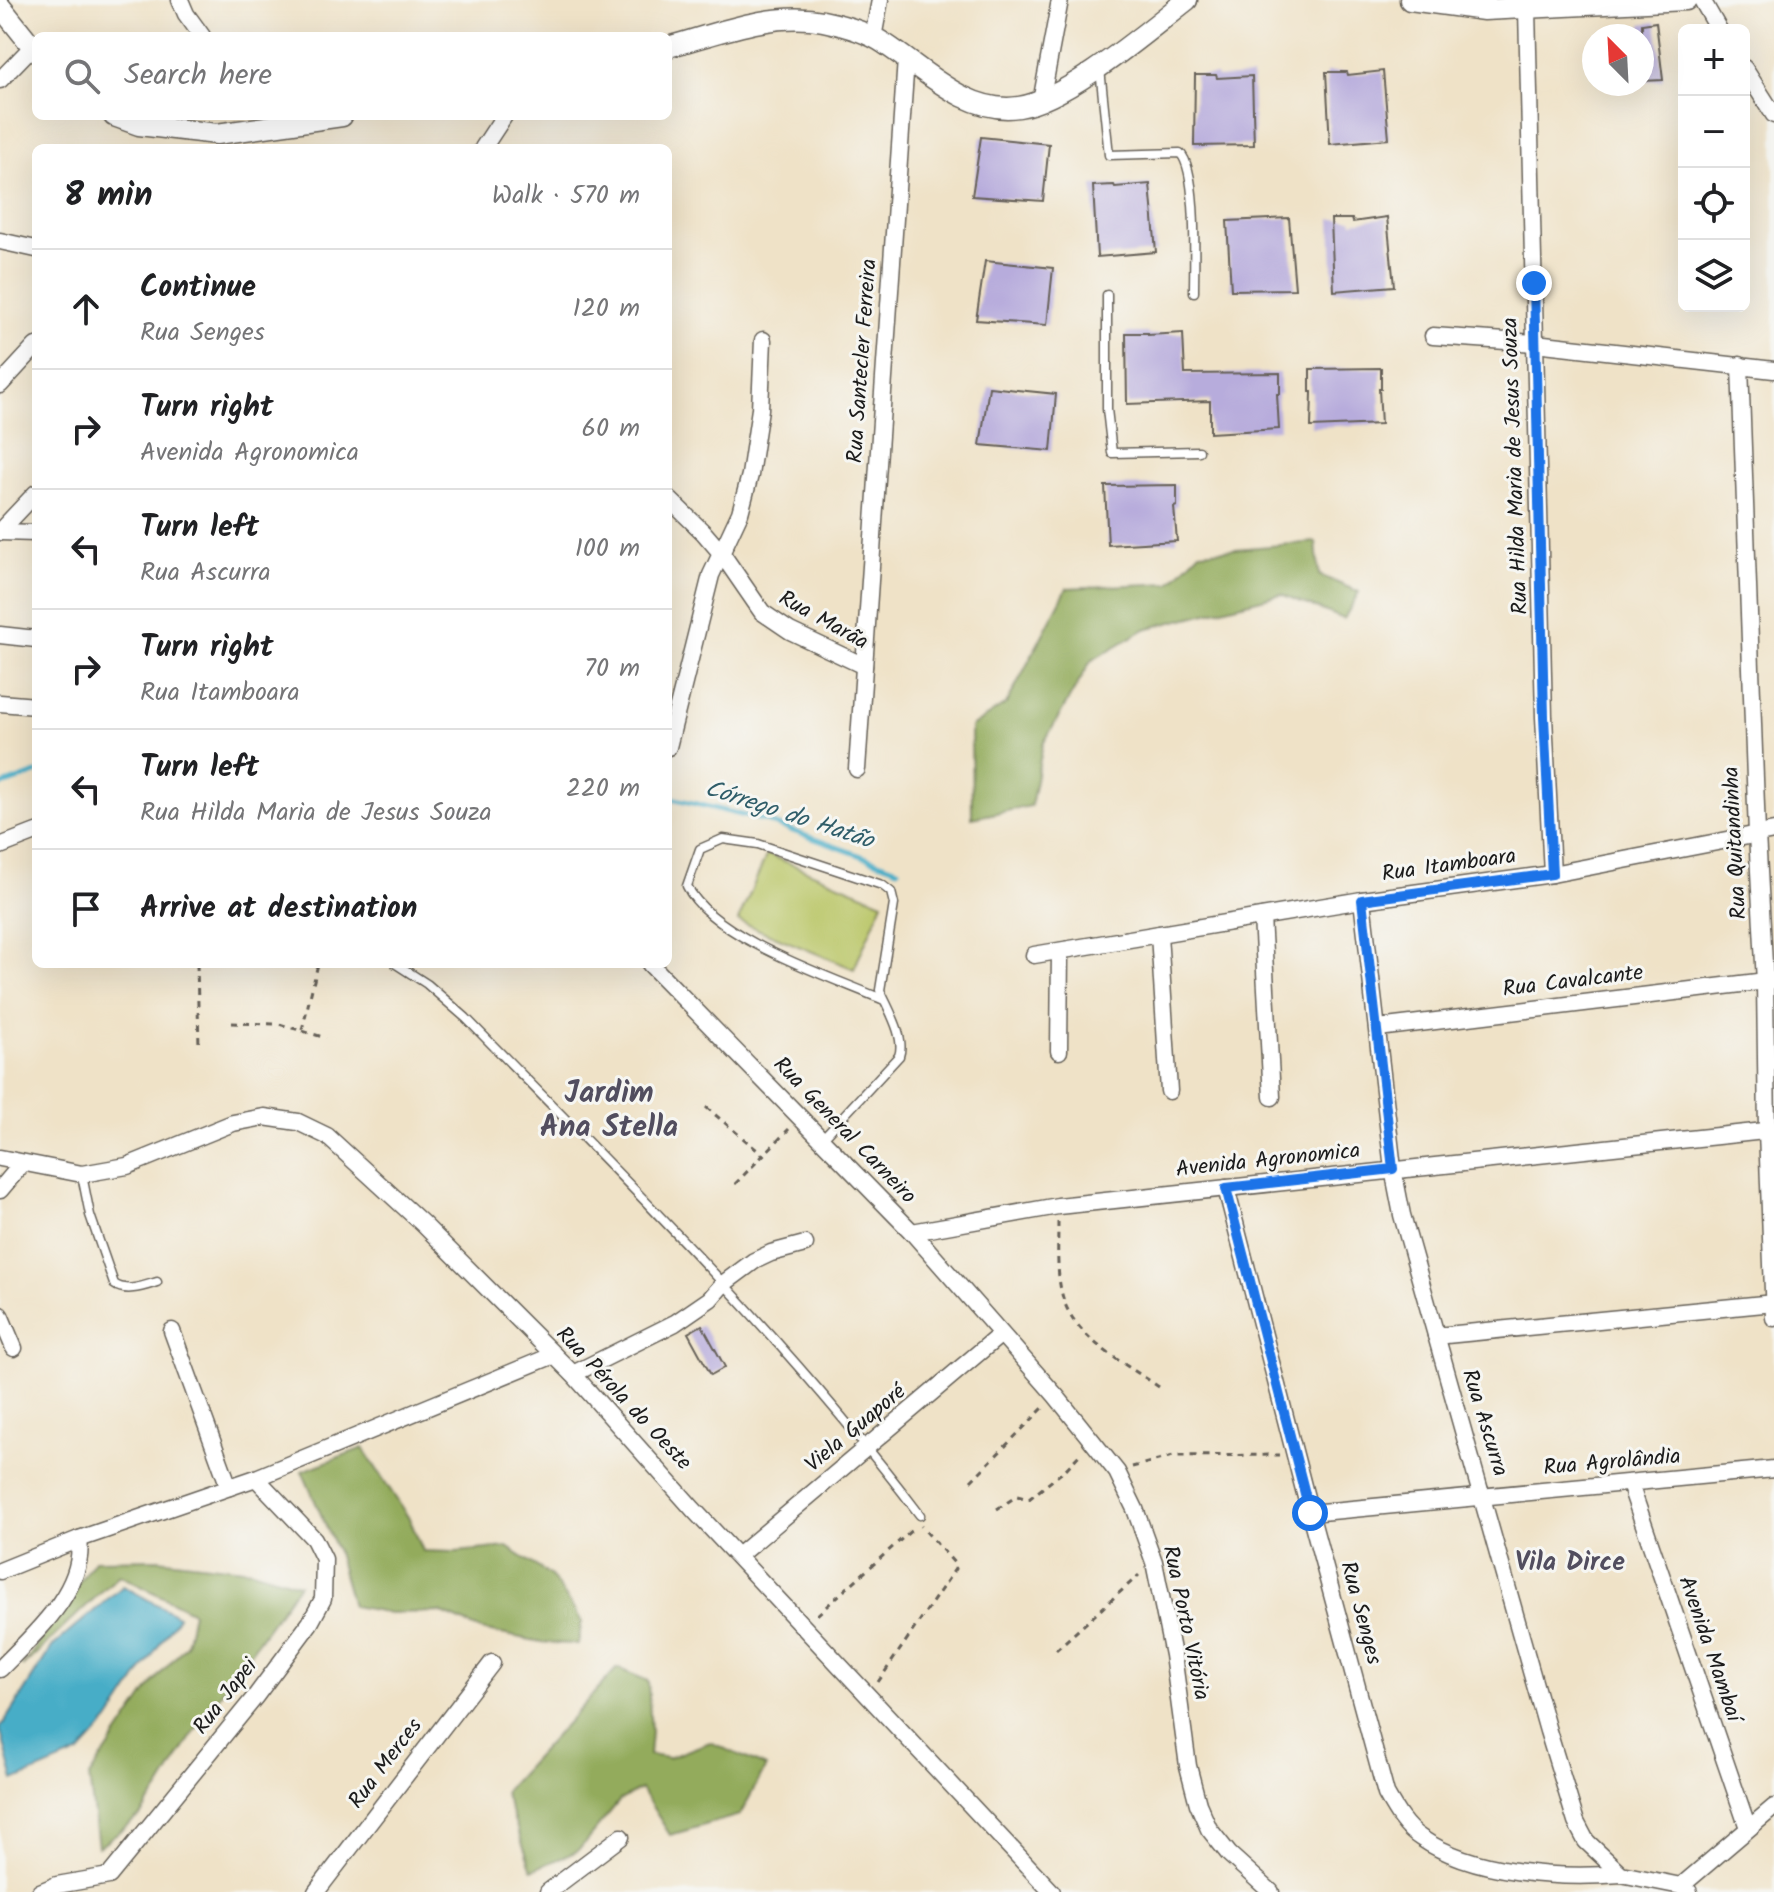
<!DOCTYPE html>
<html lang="en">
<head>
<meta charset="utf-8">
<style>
	:root { --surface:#fff; --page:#f2f2f2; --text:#202124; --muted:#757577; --line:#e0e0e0 }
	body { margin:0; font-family:Kalam,sans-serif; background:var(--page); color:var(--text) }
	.controls { position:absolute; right:24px; top:24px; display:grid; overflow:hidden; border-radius:12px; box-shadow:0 8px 32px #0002 }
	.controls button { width:72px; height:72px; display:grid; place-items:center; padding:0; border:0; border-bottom:2px solid var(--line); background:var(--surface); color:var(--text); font:40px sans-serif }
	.compass { position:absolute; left:1582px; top:24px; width:72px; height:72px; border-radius:50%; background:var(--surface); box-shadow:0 8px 32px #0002; rotate:336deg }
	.stop { position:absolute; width:24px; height:24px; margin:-18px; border:6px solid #1a73e8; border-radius:50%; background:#fff }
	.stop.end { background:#1a73e8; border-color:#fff; box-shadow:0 2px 8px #0008 }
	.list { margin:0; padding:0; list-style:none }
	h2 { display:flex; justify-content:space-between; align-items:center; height:104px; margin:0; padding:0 32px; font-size:34px }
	h2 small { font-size:26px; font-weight:400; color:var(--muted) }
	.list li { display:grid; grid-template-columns:52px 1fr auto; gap:24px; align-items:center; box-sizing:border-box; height:120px; padding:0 32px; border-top:2px solid var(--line) }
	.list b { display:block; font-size:30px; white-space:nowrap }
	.list p { margin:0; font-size:26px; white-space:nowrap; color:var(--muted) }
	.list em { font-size:26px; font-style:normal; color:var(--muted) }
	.icon { flex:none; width:44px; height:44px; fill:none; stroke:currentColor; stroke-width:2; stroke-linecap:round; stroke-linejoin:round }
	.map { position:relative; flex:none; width:1774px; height:1892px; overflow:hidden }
	.search { position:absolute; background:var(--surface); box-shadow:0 8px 32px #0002; left:32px; top:32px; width:640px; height:88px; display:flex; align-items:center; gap:20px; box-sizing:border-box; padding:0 28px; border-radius:12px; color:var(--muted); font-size:30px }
	.panel { position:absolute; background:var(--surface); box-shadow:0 8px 32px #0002; left:32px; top:144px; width:640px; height:824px; border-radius:12px }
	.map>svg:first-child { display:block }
	.green { fill:#bac668; stroke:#6b7142; stroke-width:2 }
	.forest { fill:#93ab5c; stroke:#58643c; stroke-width:2 }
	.water { fill:#47adc7; stroke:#326472; stroke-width:2 }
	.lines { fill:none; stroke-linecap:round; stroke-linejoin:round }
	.stream { stroke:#47adc7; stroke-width:5 }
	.building { fill:#b7acdc }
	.service-casing { stroke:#666158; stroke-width:11 }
	.minor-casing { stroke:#666158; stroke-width:19 }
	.tertiary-casing { stroke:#666158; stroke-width:23 }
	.path { stroke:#666158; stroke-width:3; stroke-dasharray:6 6; stroke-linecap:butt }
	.service { stroke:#fff; stroke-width:8 }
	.minor { stroke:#fff; stroke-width:16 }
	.tertiary { stroke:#fff; stroke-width:20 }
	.route { stroke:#1a73e8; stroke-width:10 }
	.labels { text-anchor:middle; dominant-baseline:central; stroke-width:6; stroke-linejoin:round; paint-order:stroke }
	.street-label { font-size:22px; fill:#1c1c1c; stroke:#f6f6f2 }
	.water-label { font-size:24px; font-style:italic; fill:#2f5d69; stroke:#f6f6f2 }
	.quarter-label { font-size:26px; font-weight:bold; fill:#524e5f; stroke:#f6f6f2 }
	.district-label { font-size:30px; font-weight:bold; fill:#524e5f; stroke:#f6f6f2 }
</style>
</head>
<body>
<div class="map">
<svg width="1774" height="1892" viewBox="0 0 1774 1892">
	<rect width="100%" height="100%" fill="#f6f6f2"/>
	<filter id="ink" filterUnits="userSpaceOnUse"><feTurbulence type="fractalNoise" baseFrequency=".0125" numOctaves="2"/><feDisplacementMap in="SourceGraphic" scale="16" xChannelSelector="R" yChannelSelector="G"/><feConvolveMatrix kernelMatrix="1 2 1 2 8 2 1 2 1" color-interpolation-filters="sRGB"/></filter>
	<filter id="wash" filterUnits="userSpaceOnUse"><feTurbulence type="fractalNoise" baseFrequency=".006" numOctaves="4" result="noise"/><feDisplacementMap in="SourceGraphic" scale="32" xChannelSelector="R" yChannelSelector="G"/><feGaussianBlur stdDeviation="1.8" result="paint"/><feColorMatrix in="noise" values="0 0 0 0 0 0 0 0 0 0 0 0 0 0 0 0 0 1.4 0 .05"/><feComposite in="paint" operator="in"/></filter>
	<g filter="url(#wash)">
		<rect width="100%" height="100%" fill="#efe2c7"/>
		<path class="green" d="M 767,854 L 883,902 L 854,969 L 738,921 Z"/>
		<g class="forest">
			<path d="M 1316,542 L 1319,575 L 1359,592 L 1344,619 L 1281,594 L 1145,629 L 1091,661 L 1043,744 L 1031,806 L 972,818 L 971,727 L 1007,703 L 1067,588 L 1170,583 L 1200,552 Z"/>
			<path d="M 363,1448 L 410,1520 L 423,1551 L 456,1552 L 507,1547 L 551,1576 L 582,1621 L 578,1644 L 546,1643 L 481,1630 L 440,1612 L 390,1613 L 352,1606 L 336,1549 L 302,1471 Z"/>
			<path d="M 158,1559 L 252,1570 L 299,1584 L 199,1724 L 160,1788 L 140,1816 L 98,1847 L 89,1777 L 154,1681 L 186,1645 L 193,1612 L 119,1575 L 22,1667 L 94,1560 Z"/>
			<path d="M 617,1668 L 648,1681 L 651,1732 L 649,1755 L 668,1758 L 710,1742 L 766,1767 L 740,1815 L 670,1835 L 641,1789 L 620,1800 L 578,1851 L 532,1870 L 504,1792 Z"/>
		</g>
		<path class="water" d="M 123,1586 L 178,1616 L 109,1721 L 80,1753 L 14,1781 L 0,1729 L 52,1647 Z"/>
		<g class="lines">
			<g class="stream">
				<path d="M 0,786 L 36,773"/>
				<path d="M 668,797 L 762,820 L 898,869"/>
			</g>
		</g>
		<g id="blocks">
			<g class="building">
				<path d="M 1656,22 L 1663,80 L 1642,81 L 1642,24 Z"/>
				<path d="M 1383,71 L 1389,139 L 1330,144 L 1326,72 L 1347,72 L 1348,75 Z"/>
				<path d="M 1195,75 L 1216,75 L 1217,78 L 1252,76 L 1254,145 L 1194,146 Z"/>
				<path d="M 981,137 L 1049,144 L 1043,201 L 972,196 Z"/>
				<path d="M 1150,184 L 1156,252 L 1097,257 L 1093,186 L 1114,185 L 1115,187 Z"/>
				<path d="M 1387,217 L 1394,286 L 1334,291 L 1331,219 L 1352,219 L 1353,222 Z"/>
				<path d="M 1289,218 L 1295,289 L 1231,290 L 1227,221 Z"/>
				<path d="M 985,261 L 1053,268 L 1047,325 L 976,320 Z"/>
				<path d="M 1126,333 L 1148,333 L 1148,335 L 1183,333 L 1185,374 L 1280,373 L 1280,394 L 1277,394 L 1279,429 L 1210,433 L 1210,401 L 1127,404 Z"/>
				<path d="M 1381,368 L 1381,389 L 1379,389 L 1381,424 L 1311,427 L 1312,392 L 1310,392 L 1310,369 Z"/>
				<path d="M 989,387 L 1056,394 L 1051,451 L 980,445 Z"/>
				<path d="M 1177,485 L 1177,506 L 1174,507 L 1177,541 L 1108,545 L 1105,486 Z"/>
				<path d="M 702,1325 L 725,1367 L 711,1375 L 688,1333 Z"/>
			</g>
		</g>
	</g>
	<g filter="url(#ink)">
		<use href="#blocks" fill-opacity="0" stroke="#666158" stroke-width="2"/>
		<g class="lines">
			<defs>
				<g id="service">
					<path d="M 1100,69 L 1109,155 L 1180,153 C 1198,170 1194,263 1194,292"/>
					<path d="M 1107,295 L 1107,409 L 1112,453 L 1199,451"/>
					<path d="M 396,964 L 427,984 L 466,1018 C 623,1178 785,1337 920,1515"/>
					<path d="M 822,1139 L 899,1056 C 906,1037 887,1007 880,990 L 894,904 L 891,892 L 882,885 L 758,844 L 723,839 L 700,849 L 687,886 C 712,938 831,977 884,1000"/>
					<path d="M 82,1175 L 90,1215 L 114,1284 C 126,1293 144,1286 157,1282"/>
				</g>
				<g id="minor">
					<path d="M 180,0 L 186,14 L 202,36"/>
					<path d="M 1702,0 L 1719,30"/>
					<path d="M 1527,9 L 1544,717 L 1552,874"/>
					<path d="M 873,38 L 880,0"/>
					<path d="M 1744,68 L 1774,115"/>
					<path d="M 0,80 L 32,47"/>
					<path d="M 1041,102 L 1060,0"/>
					<path d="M 483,148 L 504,116"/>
					<path d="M 0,241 L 36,249"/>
					<path d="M 1433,336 L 1535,343 L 1774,370"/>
					<path d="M 1740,365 L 1757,834 L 1765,982 L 1767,1131 L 1774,1318"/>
					<path d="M 0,385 L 36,346"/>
					<path d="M 668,498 L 704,533 L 722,554 L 762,612 L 790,631 L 864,666"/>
					<path d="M 0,531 L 36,493"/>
					<path d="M 0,532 L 36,533"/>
					<path d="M 0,635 L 36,639"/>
					<path d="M 0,703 L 36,706"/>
					<path d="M 668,747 L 711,575 L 740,513 L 750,475 L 760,409 L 763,340"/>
					<path d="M 857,769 L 906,59"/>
					<path d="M 0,846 L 36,832"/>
					<path d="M 1362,900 L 1393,1169 L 1402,1215 L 1548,1731 L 1576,1822 L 1586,1841 L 1621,1874 L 1681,1886 L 1689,1892"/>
					<path d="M 1262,917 L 1272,1097"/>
					<path d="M 1159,934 L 1169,1091"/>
					<path d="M 1034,955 L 1362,900 L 1552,874 L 1774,831"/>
					<path d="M 650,964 L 912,1232 L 1056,1396 L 1117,1472 L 1135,1509 L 1154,1562 L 1173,1655 L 1188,1766 L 1198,1804 L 1209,1829 L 1229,1854 L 1271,1892"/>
					<path d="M 1378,1028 L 1774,980"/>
					<path d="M 1059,1051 L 1060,951"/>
					<path d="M 0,1158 L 82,1174 L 127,1166 L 233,1123 L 264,1117 L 298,1122 L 327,1136 L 423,1224 L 573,1374 L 693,1509 L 1052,1892"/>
					<path d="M 1226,1188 L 1310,1513 L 1386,1794 C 1395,1810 1405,1828 1421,1838 C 1473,1874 1560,1879 1621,1874"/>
					<path d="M 0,1190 L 22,1164"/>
					<path d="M 912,1232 L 1058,1206 L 1774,1130"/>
					<path d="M 0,1315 L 14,1348"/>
					<path d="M 172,1331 L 229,1487"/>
					<path d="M 1436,1336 L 1774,1303"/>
					<path d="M 573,1374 L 675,1323 L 710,1299 L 723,1284 L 754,1261 L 771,1253 L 805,1244"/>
					<path d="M 1630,1484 L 1748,1828"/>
					<path d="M 1310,1513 L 1774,1469"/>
					<path d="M 739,1555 L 1001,1334"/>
					<path d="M 0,1571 L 79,1539 L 256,1478 L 554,1355"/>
					<path d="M 0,1669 C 33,1635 86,1590 79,1539"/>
					<path d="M 1681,1886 L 1774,1807"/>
					<path d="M 40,1892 L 57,1885 L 109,1876 L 255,1697 L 310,1623 L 323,1599 L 324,1559 L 314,1539 L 256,1478"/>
					<path d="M 316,1892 L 492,1663"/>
					<path d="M 548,1892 L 621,1837"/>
				</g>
				<g id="tertiary">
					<path d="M 1410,0 L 1484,10 L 1686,0"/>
					<path d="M 0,6 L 36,51"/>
					<path d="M 668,47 C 716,34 772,11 823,21 C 842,25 869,33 885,44 C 925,70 968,115 1019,107 C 1067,100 1147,31 1187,0"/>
					<path d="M 114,116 L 139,125 L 217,134 L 342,116"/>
				</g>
			</defs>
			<use href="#service" class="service-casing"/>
			<use href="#minor" class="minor-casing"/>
			<use href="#tertiary" class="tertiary-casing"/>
			<g class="path">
				<path d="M 197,964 L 199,1047"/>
				<path d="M 232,1023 L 279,1024 L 326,1038"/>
				<path d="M 302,1030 L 318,964"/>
				<path d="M 706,1107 L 763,1155"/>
				<path d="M 735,1184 L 789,1129"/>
				<path d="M 1058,1222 C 1058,1247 1056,1274 1063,1298 C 1075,1339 1126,1364 1159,1387"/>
				<path d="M 1132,1467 L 1173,1456 L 1279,1455"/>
				<path d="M 971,1481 L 1044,1407"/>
				<path d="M 997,1509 L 1017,1496 L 1029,1499 L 1065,1470 L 1082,1452"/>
				<path d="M 817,1615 L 915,1527"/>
				<path d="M 1056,1650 L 1139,1575"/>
				<path d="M 878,1682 L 955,1569 L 955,1564 L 921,1526"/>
			</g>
			<use href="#service" class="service"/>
			<use href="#minor" class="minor"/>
			<use href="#tertiary" class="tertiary"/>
		</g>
	</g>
	<g class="lines" filter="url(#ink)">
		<path class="route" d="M 1310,1513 L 1226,1188 L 1393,1169 L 1362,900 L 1552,874 L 1544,717 L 1534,283"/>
	</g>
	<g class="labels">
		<g class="street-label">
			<text transform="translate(863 361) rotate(-86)">Rua Santecler Ferreira</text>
			<text transform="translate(1516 466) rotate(-92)">Rua Hilda Maria de Jesus Souza</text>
			<text transform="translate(823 621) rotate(29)">Rua Marãa</text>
			<text transform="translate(1736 843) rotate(-93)">Rua Quitandinha</text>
			<text transform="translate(1449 866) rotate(-8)">Rua Itamboara</text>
			<text transform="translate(1573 982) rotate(-7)">Rua Cavalcante</text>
			<text transform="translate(844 1131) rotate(46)">Rua General Carneiro</text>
			<text transform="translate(1268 1161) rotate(-6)">Avenida Agronomica</text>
			<text transform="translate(623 1399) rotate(47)">Rua Pérola do Oeste</text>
			<text transform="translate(1484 1423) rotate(73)">Rua Ascurra</text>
			<text transform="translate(856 1429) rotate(-40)">Viela Guaporé</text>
			<text transform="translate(1612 1463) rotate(-5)">Rua Agrolândia</text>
			<text transform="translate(1360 1613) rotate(75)">Rua Senges</text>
			<text transform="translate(1185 1623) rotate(78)">Rua Porto Vitória</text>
			<text transform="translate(1709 1649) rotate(71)">Avenida Mambaí</text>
			<text transform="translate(226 1697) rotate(-52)">Rua Japei</text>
			<text transform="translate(386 1764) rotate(-53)">Rua Merces</text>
		</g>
		<g class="water-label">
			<text transform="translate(789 815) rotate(18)">Córrego do Hatão</text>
		</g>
		<g class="quarter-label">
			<text x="1570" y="1563">Vila Dirce</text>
		</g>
		<g class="district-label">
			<text x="609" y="1094">Jardim<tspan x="609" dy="34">Ana Stella</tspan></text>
		</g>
	</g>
</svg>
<div class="controls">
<button>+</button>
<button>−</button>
<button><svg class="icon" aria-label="locate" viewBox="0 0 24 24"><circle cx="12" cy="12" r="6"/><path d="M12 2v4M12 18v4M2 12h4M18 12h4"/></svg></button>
<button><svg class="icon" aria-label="layers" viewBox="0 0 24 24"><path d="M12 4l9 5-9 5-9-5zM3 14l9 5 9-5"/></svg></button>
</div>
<svg class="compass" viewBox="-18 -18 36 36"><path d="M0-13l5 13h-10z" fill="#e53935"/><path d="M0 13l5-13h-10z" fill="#757577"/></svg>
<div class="stop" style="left:1310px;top:1513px"></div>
<div class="stop end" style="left:1534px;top:283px"></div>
<div class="search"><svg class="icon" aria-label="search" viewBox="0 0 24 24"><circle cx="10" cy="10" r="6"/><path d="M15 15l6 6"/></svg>Search here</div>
<section class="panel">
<h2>8 min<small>Walk · 570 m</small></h2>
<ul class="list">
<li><svg class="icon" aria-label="ahead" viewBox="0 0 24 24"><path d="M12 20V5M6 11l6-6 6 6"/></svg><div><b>Continue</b><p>Rua Senges</p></div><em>120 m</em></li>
<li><svg class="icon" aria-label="right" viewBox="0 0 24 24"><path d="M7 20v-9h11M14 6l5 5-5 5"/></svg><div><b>Turn right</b><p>Avenida Agronomica</p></div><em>60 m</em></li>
<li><svg class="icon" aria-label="left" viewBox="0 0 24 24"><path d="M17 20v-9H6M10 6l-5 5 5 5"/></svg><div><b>Turn left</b><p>Rua Ascurra</p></div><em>100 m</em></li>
<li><svg class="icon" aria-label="right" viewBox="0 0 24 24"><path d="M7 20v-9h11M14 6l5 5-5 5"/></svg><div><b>Turn right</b><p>Rua Itamboara</p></div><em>70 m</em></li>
<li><svg class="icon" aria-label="left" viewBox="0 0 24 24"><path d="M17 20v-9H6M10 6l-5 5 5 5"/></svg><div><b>Turn left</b><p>Rua Hilda Maria de Jesus Souza</p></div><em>220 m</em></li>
<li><svg class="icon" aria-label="arrive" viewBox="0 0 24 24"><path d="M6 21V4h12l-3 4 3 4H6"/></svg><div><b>Arrive at destination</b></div></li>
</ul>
</section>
</div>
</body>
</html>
